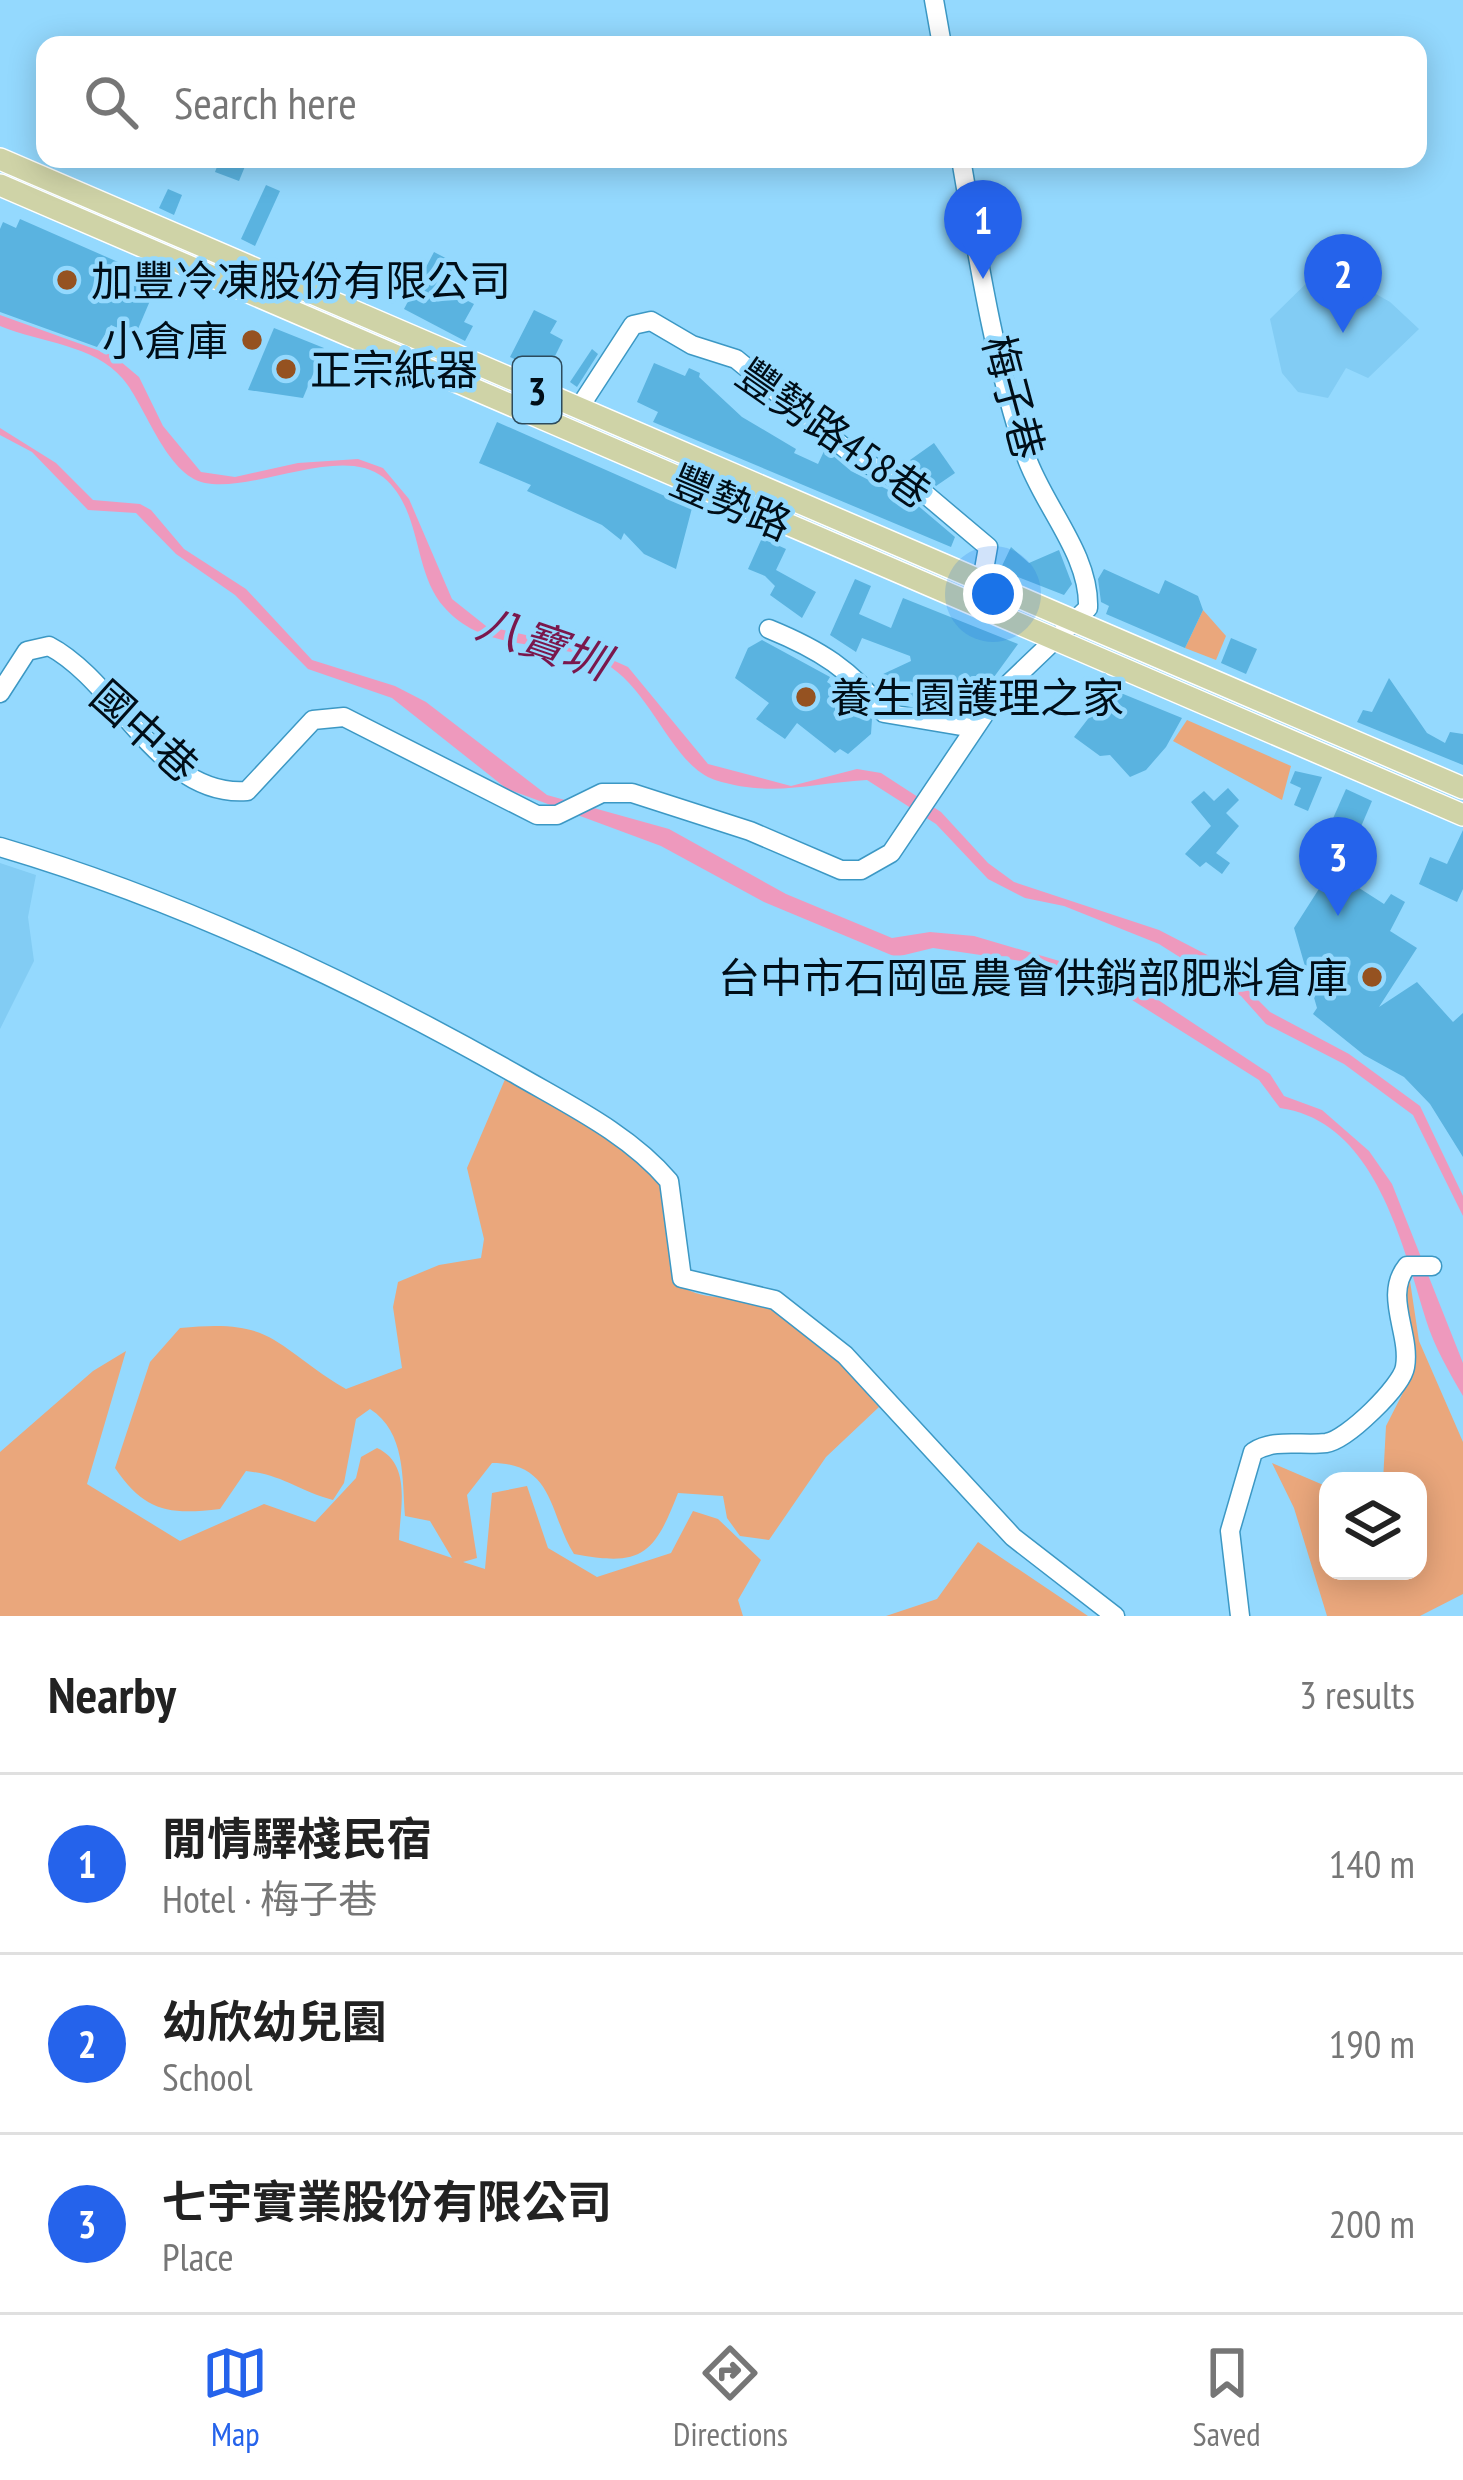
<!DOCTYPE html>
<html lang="en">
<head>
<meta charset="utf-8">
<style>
	:root { --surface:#fff; --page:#f6f6f6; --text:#222; --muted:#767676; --line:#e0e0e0; --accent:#2563eb }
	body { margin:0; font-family:"PT Sans Narrow","Noto Sans TC",sans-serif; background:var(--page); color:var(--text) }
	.controls { position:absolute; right:36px; bottom:36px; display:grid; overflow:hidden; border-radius:24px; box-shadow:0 6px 30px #0003 }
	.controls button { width:108px; height:108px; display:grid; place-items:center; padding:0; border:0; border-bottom:3px solid var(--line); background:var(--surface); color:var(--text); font:60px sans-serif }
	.you { position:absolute; left:993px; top:594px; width:42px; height:42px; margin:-30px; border:9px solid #fff; border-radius:50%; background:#1a73e8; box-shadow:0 0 0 18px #1a73e833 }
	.badge { display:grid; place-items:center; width:78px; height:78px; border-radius:50%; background:var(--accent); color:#fff; font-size:39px; font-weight:700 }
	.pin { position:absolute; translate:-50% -99px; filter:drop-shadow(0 3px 6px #0008) }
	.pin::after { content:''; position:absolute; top:63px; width:42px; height:36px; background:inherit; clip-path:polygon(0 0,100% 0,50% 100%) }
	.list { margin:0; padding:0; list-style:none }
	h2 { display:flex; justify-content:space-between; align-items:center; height:156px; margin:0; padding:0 48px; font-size:51px }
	h2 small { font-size:39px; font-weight:400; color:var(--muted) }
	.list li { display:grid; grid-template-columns:78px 1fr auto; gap:36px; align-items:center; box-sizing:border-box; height:180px; padding:0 48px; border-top:3px solid var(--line) }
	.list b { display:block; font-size:45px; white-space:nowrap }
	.list p { margin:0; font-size:39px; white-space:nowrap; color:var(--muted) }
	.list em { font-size:39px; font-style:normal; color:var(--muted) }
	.icon { flex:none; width:66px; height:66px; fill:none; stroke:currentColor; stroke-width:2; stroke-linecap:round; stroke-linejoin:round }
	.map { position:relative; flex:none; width:1463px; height:1616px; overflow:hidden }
	.search { position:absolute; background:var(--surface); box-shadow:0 6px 30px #0003; left:36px; right:36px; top:36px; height:132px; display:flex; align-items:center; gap:30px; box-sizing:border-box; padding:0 42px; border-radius:24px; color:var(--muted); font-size:45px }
	.sheet { height:696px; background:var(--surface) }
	nav { display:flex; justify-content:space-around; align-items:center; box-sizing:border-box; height:168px; border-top:3px solid var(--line); background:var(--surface); font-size:33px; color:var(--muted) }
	nav a { display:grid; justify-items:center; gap:6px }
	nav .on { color:var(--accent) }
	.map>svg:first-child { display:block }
	.built { fill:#82ccf4 }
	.green { fill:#eaa77c }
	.water { fill:#ee99bd }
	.building { fill:#5ab3e0 }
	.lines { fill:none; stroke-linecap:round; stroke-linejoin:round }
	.minor-casing { stroke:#3c98c4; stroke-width:21 }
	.major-casing { stroke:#fff; stroke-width:24 }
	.minor { stroke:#fff; stroke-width:18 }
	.major { stroke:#cfd3a7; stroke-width:21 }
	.poi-dot { fill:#955221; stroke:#94d9fe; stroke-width:4.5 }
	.labels { text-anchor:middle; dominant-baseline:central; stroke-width:9; stroke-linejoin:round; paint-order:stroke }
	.shield { fill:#94d9fe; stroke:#2c4b5d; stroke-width:3 }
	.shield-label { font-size:39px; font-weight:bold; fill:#000e18 }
	.poi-label { font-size:42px; fill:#000e18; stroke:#94d9fe; text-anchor:start }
	.street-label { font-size:42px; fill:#000e18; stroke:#94d9fe }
	.water-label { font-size:45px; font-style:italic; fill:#7a174c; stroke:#94d9fe }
</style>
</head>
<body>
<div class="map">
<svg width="1463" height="1616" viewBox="0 0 1463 1616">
	<rect width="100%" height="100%" fill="#94d9fe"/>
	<g class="built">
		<path d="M 1325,265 L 1390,302 L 1419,329 L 1368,378 L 1346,368 L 1328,398 L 1298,392 L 1282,373 L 1270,319 Z"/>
		<path d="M 0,863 L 36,875 L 28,917 L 34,961 L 0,1029 Z"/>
	</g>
	<g class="green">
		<path d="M 1203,610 L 1226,636 L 1216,660 L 1185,648 Z"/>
		<path d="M 1187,720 L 1291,766 L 1282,800 L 1173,741 Z"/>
		<path d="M 506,1077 L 588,1124 L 662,1182 L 676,1282 C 700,1304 737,1293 766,1305 C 804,1320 851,1376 879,1407 L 826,1457 L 769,1540 L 740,1536 L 727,1518 L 723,1496 L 678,1493 C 654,1555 642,1567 574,1554 C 549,1515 555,1463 492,1463 L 467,1495 L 477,1558 L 463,1562 L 485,1569 L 492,1493 L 527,1486 L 548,1548 L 597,1577 L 671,1553 L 693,1511 L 718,1519 L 761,1560 L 738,1600 L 743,1616 L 0,1616 L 0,1452 L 93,1371 L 126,1351 L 87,1484 L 180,1541 L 264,1504 L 315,1522 L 356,1478 L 361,1457 L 377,1448 C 412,1464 400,1508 399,1540 L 452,1558 L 430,1521 L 405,1516 C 402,1479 406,1432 370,1409 L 356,1419 L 344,1483 L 333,1500 C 298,1491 284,1475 246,1471 L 220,1509 C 169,1515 145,1512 115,1468 L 150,1362 L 180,1328 C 276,1318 272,1345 346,1389 L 402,1368 L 393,1307 L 398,1282 L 439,1265 L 481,1258 L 484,1239 L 467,1168 Z"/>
		<path d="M 1410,1281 L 1419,1341 L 1463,1442 L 1463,1594 L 1420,1616 L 1327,1616 L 1294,1508 L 1272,1463 L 1328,1487 L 1328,1571 L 1418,1571 L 1418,1481 L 1383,1481 L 1386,1426 L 1414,1371 L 1404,1291 Z"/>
		<path d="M 978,1542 L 1088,1616 L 886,1616 L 937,1599 Z"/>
	</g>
	<g class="water">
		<path d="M 0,315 L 114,356 L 139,377 L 163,426 L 201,472 L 235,477 L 298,463 L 358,459 L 383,468 L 409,499 L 452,599 L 486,626 L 588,649 L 628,667 L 708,764 L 791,786 L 857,769 L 881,773 L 941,812 L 988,863 L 1014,882 L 1159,930 L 1219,961 L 1270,1012 L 1349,1054 L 1420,1106 L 1463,1196 L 1463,1216 L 1413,1115 L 1344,1064 L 1266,1024 L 1241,996 L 1159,944 L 1064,906 L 1025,898 L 988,879 L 936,824 L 867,780 C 811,783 772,798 715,780 C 671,765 651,688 604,663 C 554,638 485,655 444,607 C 412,571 423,510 383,477 C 341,444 254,493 205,483 C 166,475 146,406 123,379 C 93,344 41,343 0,326 Z"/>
		<path d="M 0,428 L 56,463 L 93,500 L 140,504 L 151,510 L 184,549 L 246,589 L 312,660 L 395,686 L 426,702 L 547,795 L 669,829 L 786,894 L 892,938 L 930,932 L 974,936 L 1131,982 L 1270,1074 L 1284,1096 L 1322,1110 L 1369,1151 L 1392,1184 L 1463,1363 L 1463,1396 C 1449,1372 1434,1346 1426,1320 C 1402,1243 1375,1121 1280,1108 L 1259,1080 L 1121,993 L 1028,962 L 933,948 L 896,957 L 764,902 L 661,846 L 507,789 L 392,698 L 308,669 L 235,595 L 176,554 L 136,513 L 88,510 L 32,452 L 0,435 Z"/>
	</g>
	<g class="building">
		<path d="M 220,159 L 248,159 L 239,181 L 215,172 Z"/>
		<path d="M 266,185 L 280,191 L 255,246 L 241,239 Z"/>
		<path d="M 168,189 L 182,195 L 174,215 L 159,208 Z"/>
		<path d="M 20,219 L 118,262 L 114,272 L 155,289 L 135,336 L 111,325 L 97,347 L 0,312 L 0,229 L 3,222 L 16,228 Z"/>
		<path d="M 434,252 L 457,264 L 444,289 L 474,304 L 464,322 L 473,326 L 465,341 L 404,309 Z"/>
		<path d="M 534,310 L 557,321 L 550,333 L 563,340 L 546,374 L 510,357 Z"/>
		<path d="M 274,328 L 324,348 L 303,398 L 248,390 Z"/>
		<path d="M 592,349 L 598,354 L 577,387 L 570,382 Z"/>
		<path d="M 654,363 L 685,376 L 689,368 L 700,373 L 699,377 L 742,417 L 796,449 L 794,453 L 818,464 L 825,449 L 851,471 L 916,504 L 955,537 L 951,547 L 653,422 L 658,412 L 637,402 Z"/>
		<path d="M 497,422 L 692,508 L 676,569 L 644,554 L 624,533 L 621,540 L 602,525 L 527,491 L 531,485 L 479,463 Z"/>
		<path d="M 934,443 L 955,473 L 936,486 L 910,460 Z"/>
		<path d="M 762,538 L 786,549 L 776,570 L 816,592 L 802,618 L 770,595 L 775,586 L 765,576 L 748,569 Z"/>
		<path d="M 1011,547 L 1029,563 L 1059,550 L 1072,584 L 1064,595 L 1000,570 Z"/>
		<path d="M 1104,569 L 1159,594 L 1165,580 L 1198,596 L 1203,610 L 1185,648 L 1106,614 L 1109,606 L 1101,602 L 1098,579 Z"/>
		<path d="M 855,579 L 871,586 L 859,614 L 891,628 L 903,598 L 1018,644 L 986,688 L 958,682 L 942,706 L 895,701 L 881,675 L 911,661 L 910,656 L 862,638 L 856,652 L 830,635 Z"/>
		<path d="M 1231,638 L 1257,649 L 1246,674 L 1221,663 Z"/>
		<path d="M 762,640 L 830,677 L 827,682 L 853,699 L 839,698 L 872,719 L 871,734 L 848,754 L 840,749 L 835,753 L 797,723 L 785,739 L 756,719 L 769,703 L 735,678 L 748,648 Z"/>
		<path d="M 1389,678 L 1427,733 L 1445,743 L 1450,732 L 1463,734 L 1463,765 L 1357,722 L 1363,710 L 1372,712 Z"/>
		<path d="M 1111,689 L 1182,718 L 1166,747 L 1146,770 L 1130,777 L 1110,755 L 1100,756 L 1074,737 Z"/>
		<path d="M 1295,771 L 1322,777 L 1308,811 L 1294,805 L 1301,788 L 1290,783 Z"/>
		<path d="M 1228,788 L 1239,800 L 1226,813 L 1239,826 L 1216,853 L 1230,863 L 1222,874 L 1206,862 L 1200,867 L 1185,854 L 1211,826 L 1191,802 L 1204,791 L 1214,801 Z"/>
		<path d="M 1346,789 L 1372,801 L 1354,843 L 1327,832 Z"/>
		<path d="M 1463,830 L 1463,889 L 1457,902 L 1419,884 L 1430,857 L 1447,864 Z"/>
		<path d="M 1331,870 L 1384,904 L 1391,894 L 1405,902 L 1390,931 L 1417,948 L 1379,1007 L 1417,982 L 1453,1022 L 1463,1013 L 1463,1157 L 1430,1104 L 1404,1077 L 1364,1055 L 1313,1014 L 1317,1008 L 1294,928 Z"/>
	</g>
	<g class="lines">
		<defs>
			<g id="minor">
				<path d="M 934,0 L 942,45"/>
				<path d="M 579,408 L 633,325 L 651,321 L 692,345 L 736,359 L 858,459 L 924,493 L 988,547 L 982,581"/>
				<path d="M 769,629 C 818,649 853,670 884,713 L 973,728"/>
				<path d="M 0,693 L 27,651 L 49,646 C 118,682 160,798 247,791 L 313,720 L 344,717 L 537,815 L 557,815 L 602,793 L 632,793 L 750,831 L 841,870 L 861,870 L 891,853 L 998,694 L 1088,608 C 1090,554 1043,506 1026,456 C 994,361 978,258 961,159"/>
				<path d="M 0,847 C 180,900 357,984 519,1076 C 571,1106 630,1135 669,1181 L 682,1278 L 775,1300 L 845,1355 L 1013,1537 L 1115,1616"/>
				<path d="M 1240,1616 L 1230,1531 L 1253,1452 C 1275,1438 1301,1446 1326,1443 C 1347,1440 1402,1386 1405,1367 C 1411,1333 1383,1296 1407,1266 L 1432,1266"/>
			</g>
			<g id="major">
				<path d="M 0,159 L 1463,788"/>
				<path d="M 0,185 L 1463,815"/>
			</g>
		</defs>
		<use href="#minor" class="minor-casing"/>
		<use href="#major" class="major-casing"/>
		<use href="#minor" class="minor"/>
		<use href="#major" class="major"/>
	</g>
	<g class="poi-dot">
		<circle cx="67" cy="280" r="12"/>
		<circle cx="252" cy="340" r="12"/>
		<circle cx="286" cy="369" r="12"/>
		<circle cx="806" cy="697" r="12"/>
		<circle cx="1372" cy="977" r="12"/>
	</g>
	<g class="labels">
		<rect class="shield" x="513" y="357" width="48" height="66" rx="9"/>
		<g class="shield-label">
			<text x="537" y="390">3</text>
		</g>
		<g class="poi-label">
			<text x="91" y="280">加豐冷凍股份有限公司</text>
			<text x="228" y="340" text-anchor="end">小倉庫</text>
			<text x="310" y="369">正宗紙器</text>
			<text x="830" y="697">養生園護理之家</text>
			<text x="1348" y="977" text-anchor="end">台中市石岡區農會供銷部肥料倉庫</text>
		</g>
		<g class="street-label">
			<text transform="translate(1014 397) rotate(75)">梅子巷</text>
			<text transform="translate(834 433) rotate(35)">豐勢路458巷</text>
			<text transform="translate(731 502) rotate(23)">豐勢路</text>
			<text transform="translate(145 731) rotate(42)">國中巷</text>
		</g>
		<g class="water-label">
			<text transform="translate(543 642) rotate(19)">八寶圳</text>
		</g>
	</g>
</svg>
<div class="controls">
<button><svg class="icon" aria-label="layers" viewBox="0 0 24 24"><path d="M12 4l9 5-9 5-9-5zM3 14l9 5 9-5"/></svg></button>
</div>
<div class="you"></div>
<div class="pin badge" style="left:983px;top:279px">1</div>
<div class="pin badge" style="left:1343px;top:333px">2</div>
<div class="pin badge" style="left:1338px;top:916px">3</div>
<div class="search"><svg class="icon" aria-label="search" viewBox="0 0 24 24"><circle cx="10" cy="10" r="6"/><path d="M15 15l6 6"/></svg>Search here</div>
</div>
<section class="sheet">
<h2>Nearby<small>3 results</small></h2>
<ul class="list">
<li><span class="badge">1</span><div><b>閒情驛棧民宿</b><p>Hotel · 梅子巷</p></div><em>140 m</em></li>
<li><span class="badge">2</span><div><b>幼欣幼兒園</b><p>School</p></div><em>190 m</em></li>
<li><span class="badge">3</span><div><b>七宇實業股份有限公司</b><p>Place</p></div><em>200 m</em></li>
</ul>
</section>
<nav>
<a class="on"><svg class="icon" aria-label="map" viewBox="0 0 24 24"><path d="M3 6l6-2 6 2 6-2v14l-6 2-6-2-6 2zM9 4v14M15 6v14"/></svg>Map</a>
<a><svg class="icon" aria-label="directions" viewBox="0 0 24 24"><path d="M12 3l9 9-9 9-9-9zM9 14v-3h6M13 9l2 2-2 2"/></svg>Directions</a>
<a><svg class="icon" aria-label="saved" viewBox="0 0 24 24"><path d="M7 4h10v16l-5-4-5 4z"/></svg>Saved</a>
</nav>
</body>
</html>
